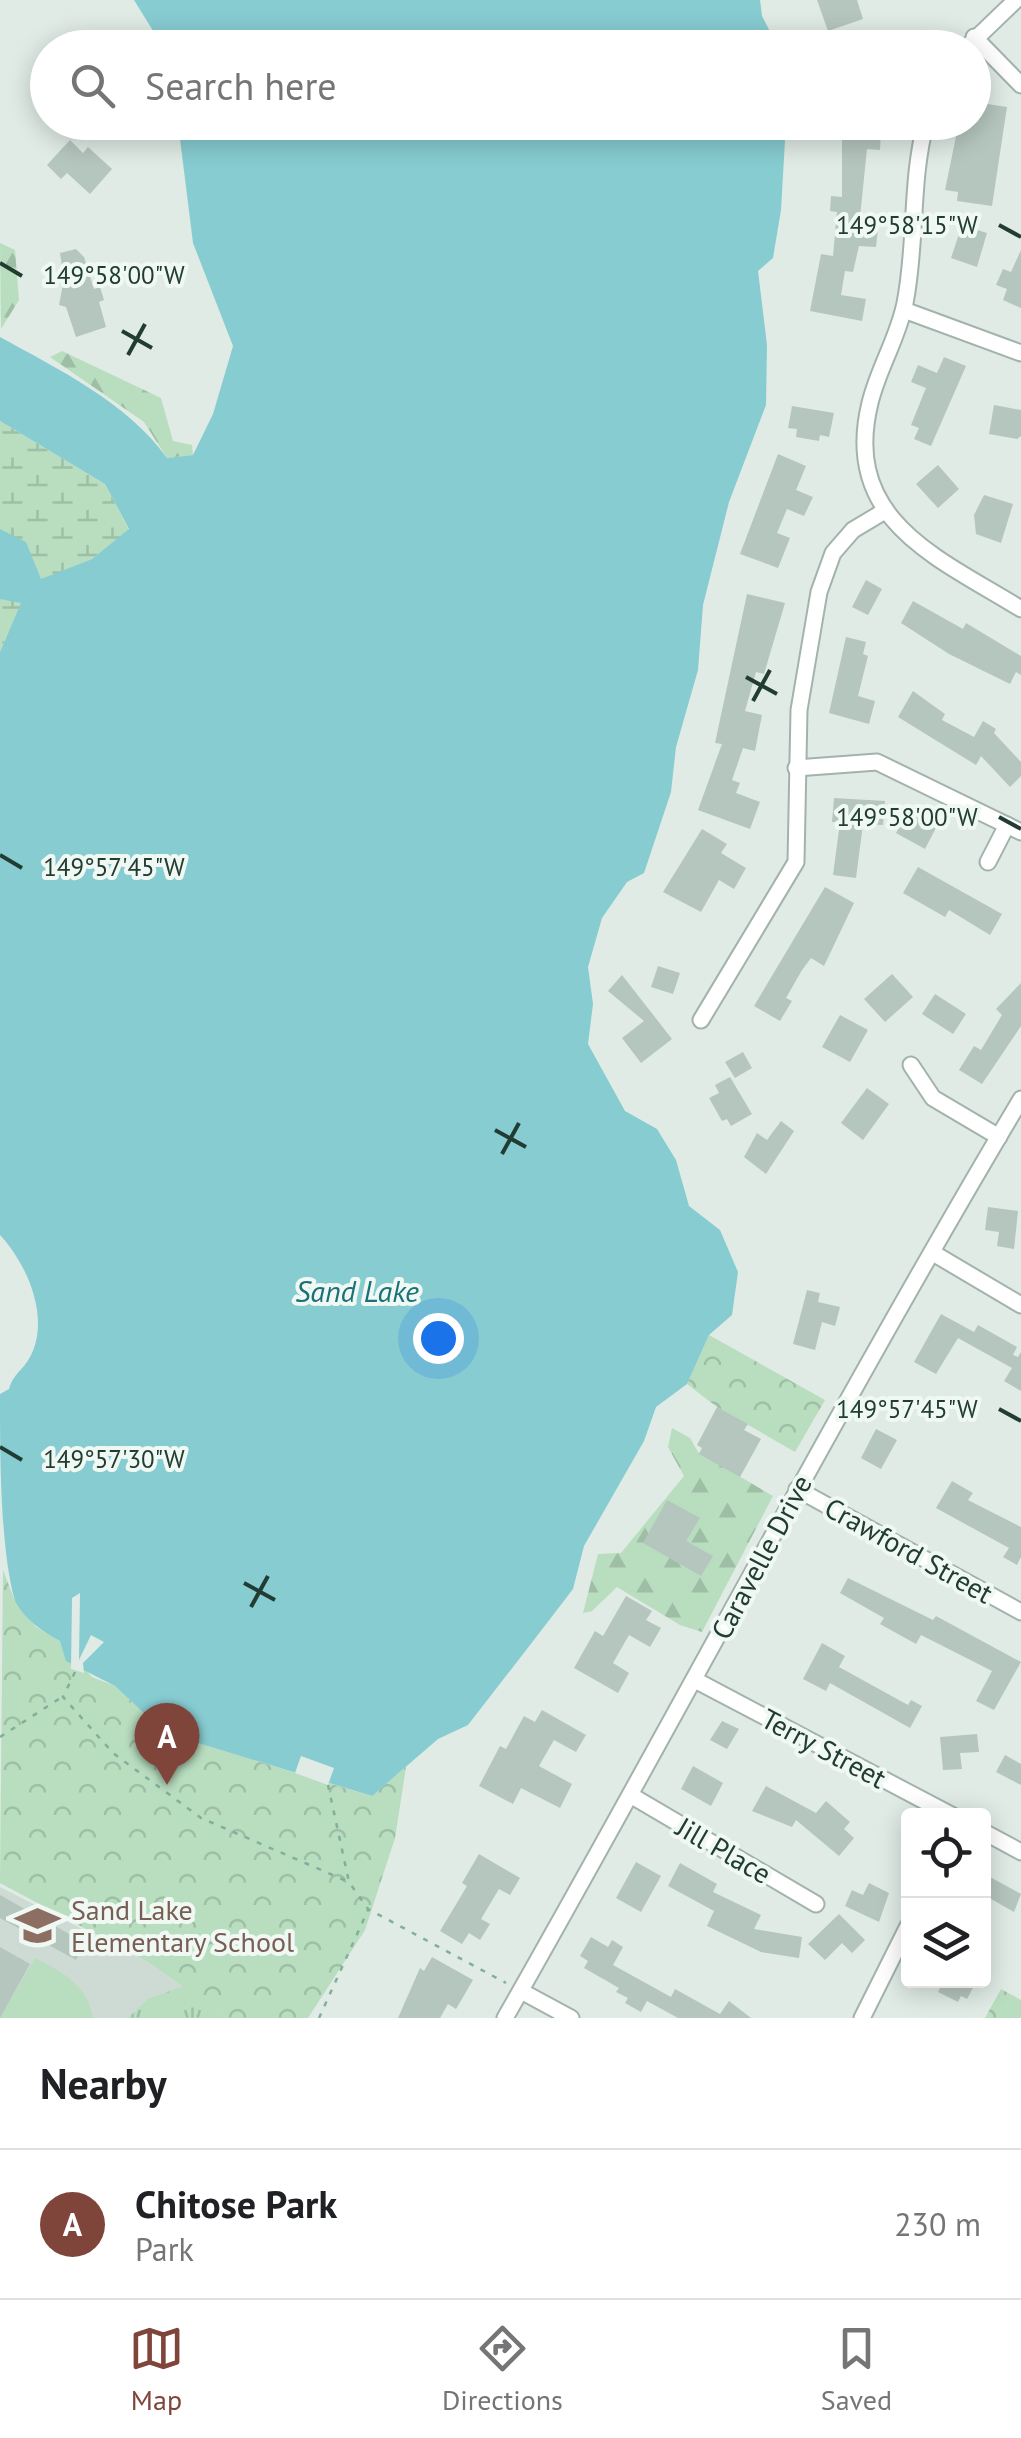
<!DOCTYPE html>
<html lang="en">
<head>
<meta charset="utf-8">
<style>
	:root { --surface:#fff; --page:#f6f6f6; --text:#202124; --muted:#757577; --line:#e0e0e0; --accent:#7f443a }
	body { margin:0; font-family:"PT Sans",sans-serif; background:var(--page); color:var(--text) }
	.controls { position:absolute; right:30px; bottom:30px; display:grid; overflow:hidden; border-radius:10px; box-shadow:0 5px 25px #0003 }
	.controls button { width:90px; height:90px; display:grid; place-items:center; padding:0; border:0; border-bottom:2px solid var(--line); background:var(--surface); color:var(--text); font:50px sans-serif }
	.you { position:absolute; left:438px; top:1338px; width:35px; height:35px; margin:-25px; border:8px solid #fff; border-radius:50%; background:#1a73e8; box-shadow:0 0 0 15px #1a73e833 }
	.badge { display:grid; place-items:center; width:65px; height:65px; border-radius:50%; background:var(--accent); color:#fff; font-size:32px; font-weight:700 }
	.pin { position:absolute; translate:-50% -82px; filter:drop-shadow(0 2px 5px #0008) }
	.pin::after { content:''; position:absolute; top:52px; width:35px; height:30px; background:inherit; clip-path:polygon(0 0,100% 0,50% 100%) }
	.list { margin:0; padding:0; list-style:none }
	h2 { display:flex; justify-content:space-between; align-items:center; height:130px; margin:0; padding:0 40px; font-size:42px }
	h2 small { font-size:32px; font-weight:400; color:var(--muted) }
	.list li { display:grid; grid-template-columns:65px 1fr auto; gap:30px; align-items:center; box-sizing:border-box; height:150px; padding:0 40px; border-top:2px solid var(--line) }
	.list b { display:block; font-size:38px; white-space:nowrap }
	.list p { margin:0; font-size:32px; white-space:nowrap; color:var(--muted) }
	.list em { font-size:32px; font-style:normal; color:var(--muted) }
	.icon { flex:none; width:55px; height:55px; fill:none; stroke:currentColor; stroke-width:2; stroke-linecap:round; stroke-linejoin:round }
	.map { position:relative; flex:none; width:1021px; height:2018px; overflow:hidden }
	.search { position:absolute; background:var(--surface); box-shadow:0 5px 25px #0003; left:30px; right:30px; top:30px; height:110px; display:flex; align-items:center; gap:25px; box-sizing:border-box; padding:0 35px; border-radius:55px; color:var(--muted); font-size:38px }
	.sheet { height:280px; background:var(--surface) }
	nav { display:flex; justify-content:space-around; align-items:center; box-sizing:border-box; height:140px; border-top:2px solid var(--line); background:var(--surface); font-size:28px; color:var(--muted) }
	nav a { display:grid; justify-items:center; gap:5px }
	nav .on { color:var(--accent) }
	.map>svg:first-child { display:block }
	.built { fill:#cedbd4 }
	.grass { fill:url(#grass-tufts) }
	.forest { fill:url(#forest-firs) }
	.wetland { fill:url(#wetland-marsh) }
	.park { fill:url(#park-crowns) }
	.pitch { fill:#b8ddbf }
	.water { fill:#87ccd1 }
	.pier { fill:#e0ebe5 }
	.building { fill:#b5c6be }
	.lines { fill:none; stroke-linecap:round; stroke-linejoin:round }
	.street-casing { stroke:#a3b3ac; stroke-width:19 }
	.path { stroke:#80af9c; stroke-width:2.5; stroke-dasharray:5 8; stroke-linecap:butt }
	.street { stroke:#fff; stroke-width:15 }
	.ticks { fill:none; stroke:#213c32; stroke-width:4 }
	.labels { text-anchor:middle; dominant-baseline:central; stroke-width:8; stroke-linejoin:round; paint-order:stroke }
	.street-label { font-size:28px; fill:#213c32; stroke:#f0f8f3 }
	.education-label { font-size:28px; fill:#785e54; stroke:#f0f8f3; text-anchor:start }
	.water-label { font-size:30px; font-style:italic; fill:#1a7178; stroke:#f0f8f3 }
	.ticks-label { font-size:25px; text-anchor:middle; fill:#213c32; stroke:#f0f8f3; stroke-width:8; stroke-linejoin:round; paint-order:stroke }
</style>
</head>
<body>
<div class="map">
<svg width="1021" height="2018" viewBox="0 0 1021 2018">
	<defs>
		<pattern id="grass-tufts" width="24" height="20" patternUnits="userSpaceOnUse" patternTransform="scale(2.5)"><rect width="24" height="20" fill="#b8ddbf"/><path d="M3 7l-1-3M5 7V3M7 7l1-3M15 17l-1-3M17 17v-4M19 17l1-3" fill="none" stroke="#9ebfa5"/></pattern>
		<pattern id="forest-firs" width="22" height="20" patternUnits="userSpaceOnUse" patternTransform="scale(2.5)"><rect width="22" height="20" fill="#b8ddbf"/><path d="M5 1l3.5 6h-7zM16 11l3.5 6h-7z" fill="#9ebfa5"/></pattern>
		<pattern id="wetland-marsh" width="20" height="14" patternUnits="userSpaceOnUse" patternTransform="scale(2.5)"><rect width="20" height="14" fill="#b8ddbf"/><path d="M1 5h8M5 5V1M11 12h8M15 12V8" fill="none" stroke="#9ebfa5"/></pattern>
		<pattern id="park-crowns" width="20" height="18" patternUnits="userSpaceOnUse" patternTransform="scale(2.5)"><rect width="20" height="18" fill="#b8ddbf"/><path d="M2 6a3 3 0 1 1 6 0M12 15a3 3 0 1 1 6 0" fill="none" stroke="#9ebfa5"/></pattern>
	</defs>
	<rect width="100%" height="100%" fill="#e0ebe5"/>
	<path class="built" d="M 0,1887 L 151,1964 L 227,2018 L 0,2018 Z"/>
	<path class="grass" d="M 183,1986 L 227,2018 L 128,2018 L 148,1999 Z"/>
	<g class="forest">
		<path d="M 0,243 L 15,250 L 19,300 L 1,329 Z"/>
		<path d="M 62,351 L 161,398 L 173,441 L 192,445 L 193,455 L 167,458 L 144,422 L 50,357 Z"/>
		<path d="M 672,1428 L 690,1438 L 698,1452 L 773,1496 L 702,1632 L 680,1625 L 617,1587 L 592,1611 L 583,1613 L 598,1554 L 621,1553 L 684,1476 L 668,1447 Z"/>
	</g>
	<path class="wetland" d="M 0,421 L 105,484 L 129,530 L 92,559 L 40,580 L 16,615 L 0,652 Z"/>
	<g class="park">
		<path d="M 709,1335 L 825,1400 L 795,1452 L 717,1407 L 687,1384 Z"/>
		<path d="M 3,1570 L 15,1601 L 36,1627 L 60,1641 L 92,1677 L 115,1686 L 165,1733 L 371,1796 L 406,1767 L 395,1838 L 365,1930 L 308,2018 L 227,2018 L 151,1964 L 0,1883 Z"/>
		<path d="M 1001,1989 L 1021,2000 L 1021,2018 L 985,2018 Z"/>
	</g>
	<path class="pitch" d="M 35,1958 C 63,1972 87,1985 93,2018 L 0,2018 Z"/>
	<g class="water">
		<path d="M 134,0 L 760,0 L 762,16 L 778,47 L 163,47 Z"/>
		<path d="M 178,123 L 786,123 L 781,210 L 773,258 L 758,271 L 767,345 L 766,405 L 729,502 L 703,605 L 698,670 L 676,747 L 671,792 L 644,873 L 627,882 L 602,918 L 588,967 L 593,1004 L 588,1044 L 625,1111 L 657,1129 L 676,1160 L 689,1206 L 720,1230 L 738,1272 L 732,1315 L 709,1335 L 687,1384 L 656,1407 L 644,1441 L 584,1546 L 573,1589 L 537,1636 L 468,1725 L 438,1739 L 372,1796 L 165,1733 L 115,1686 L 66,1661 L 60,1641 C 42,1631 25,1620 15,1601 C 0,1549 0,1453 0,1394 L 9,1389 C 13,1374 23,1370 30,1357 C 51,1318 27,1264 0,1235 L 0,652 L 21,603 L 0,599 L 0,529 L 26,542 L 41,579 L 92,559 L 129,529 L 105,484 L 0,421 L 0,337 C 58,369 128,403 167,458 L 193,455 L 213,414 L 233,346 L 193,243 Z"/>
	</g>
	<g class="pier">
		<path d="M 80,1593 L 79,1660 L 91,1635 L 104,1642 L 83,1663 L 84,1673 L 71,1669 L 72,1598 Z"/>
		<path d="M 301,1756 L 334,1768 L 328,1785 L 295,1773 Z"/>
	</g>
	<g class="building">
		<path d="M 817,0 L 857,0 L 863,19 L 828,31 Z"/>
		<path d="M 981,103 L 1007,107 L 992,206 L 957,201 L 958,192 L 945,190 L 959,122 L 978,122 Z"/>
		<path d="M 842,129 L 881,131 L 880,150 L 867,149 L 860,217 L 879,219 L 876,247 L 859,246 L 853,272 L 845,271 L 841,295 L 866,299 L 862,321 L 810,311 L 821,254 L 833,256 L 837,212 L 830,211 L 831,196 L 842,197 Z"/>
		<path d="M 70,140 L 83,153 L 88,147 L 112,169 L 90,194 L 67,173 L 61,179 L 47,165 Z"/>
		<path d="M 962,225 L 987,233 L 977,267 L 951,258 Z"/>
		<path d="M 76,249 L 84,257 L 94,289 L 100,287 L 104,300 L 99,302 L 106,327 L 76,337 L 66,307 L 59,305 L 64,278 L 60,253 Z"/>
		<path d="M 1021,250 L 1021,308 L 1003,300 L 1007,289 L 996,285 L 1003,269 L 1011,272 Z"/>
		<path d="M 944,357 L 966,366 L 931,446 L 914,439 L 919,428 L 911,425 L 926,388 L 911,382 L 918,365 L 937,373 Z"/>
		<path d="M 994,405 L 1021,410 L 1021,436 L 1017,439 L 989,434 Z"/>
		<path d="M 792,406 L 834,413 L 829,437 L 820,435 L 819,441 L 796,437 L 797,429 L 788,428 Z"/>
		<path d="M 778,454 L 806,466 L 796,490 L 813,497 L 804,516 L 787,509 L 777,533 L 790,538 L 778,568 L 740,554 Z"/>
		<path d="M 938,465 L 959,489 L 938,508 L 916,484 Z"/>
		<path d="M 984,495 L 1013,504 L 1001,543 L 976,534 L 974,515 Z"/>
		<path d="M 866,580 L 882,589 L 868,615 L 852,607 Z"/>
		<path d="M 747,594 L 785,603 L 764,674 L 756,672 L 745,711 L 762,715 L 755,751 L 743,748 L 732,780 L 740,783 L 736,793 L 760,802 L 750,829 L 698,810 L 722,744 L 715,743 Z"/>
		<path d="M 913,601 L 963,629 L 966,623 L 1021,656 L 1021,675 L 1016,672 L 1010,684 L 949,654 L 901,623 Z"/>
		<path d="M 846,637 L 866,642 L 863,654 L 868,656 L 858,696 L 875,701 L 869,724 L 829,713 Z"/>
		<path d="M 913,691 L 945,714 L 942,720 L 974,737 L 983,721 L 996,729 L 994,733 L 1021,762 L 1021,776 L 1010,787 L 981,756 L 976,765 L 898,717 Z"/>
		<path d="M 834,798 L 885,801 L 883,825 L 863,824 L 856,878 L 833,875 L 840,822 L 832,822 Z"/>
		<path d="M 909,810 L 937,826 L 925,849 L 896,833 Z"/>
		<path d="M 702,829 L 727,844 L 721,853 L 746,868 L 734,889 L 719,880 L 701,912 L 663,892 Z"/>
		<path d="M 918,867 L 1002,914 L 990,935 L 949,910 L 945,917 L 903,893 Z"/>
		<path d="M 825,887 L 854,903 L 824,966 L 811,958 L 802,970 L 786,998 L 792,1001 L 780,1021 L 754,1006 Z"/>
		<path d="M 658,966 L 680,973 L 673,994 L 651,987 Z"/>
		<path d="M 892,974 L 913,997 L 885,1022 L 864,999 Z"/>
		<path d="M 622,975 L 672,1039 L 641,1063 L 622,1038 L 644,1021 L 608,991 Z"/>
		<path d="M 1021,983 L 1021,1026 L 982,1084 L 959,1070 L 974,1046 L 981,1050 L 1002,1015 L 996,1009 Z"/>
		<path d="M 935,994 L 966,1014 L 953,1034 L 922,1014 Z"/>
		<path d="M 840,1015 L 868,1030 L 850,1062 L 822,1047 Z"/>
		<path d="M 743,1052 L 752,1068 L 735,1078 L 725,1062 Z"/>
		<path d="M 730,1077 L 752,1114 L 731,1126 L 727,1119 L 722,1121 L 709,1098 L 719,1093 L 715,1085 Z"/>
		<path d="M 867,1088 L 889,1104 L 863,1140 L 841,1123 Z"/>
		<path d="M 781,1121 L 794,1131 L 766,1174 L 744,1157 L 757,1133 L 767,1140 Z"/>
		<path d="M 988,1207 L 1018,1211 L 1014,1249 L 997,1246 L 999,1232 L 985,1230 Z"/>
		<path d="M 807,1290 L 820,1293 L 818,1302 L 840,1307 L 835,1326 L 822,1322 L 815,1350 L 793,1344 Z"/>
		<path d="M 941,1314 L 974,1332 L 978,1325 L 1017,1347 L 1013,1355 L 1018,1357 L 1021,1352 L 1021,1391 L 1004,1381 L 1012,1368 L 958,1338 L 936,1374 L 914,1362 Z"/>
		<path d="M 717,1407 L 748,1424 L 744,1430 L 761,1439 L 740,1477 L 699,1454 L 702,1448 L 697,1445 Z"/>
		<path d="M 876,1429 L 897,1440 L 881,1469 L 861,1458 Z"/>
		<path d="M 952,1481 L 973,1493 L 968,1500 L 1021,1527 L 1021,1557 L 1017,1565 L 1003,1557 L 1009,1548 L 936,1508 Z"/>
		<path d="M 667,1500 L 700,1518 L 686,1541 L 713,1556 L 701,1576 L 643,1543 Z"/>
		<path d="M 848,1578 L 933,1620 L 936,1616 L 1021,1662 L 994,1710 L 976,1701 L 992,1671 L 921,1635 L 916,1644 L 880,1624 L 884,1618 L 840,1593 Z"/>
		<path d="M 626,1596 L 652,1611 L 646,1620 L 661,1628 L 650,1647 L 629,1635 L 613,1663 L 629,1673 L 618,1693 L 574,1668 L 595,1631 L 603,1636 Z"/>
		<path d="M 822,1643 L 845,1656 L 839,1667 L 908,1705 L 911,1700 L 922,1706 L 910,1728 L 830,1683 L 826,1691 L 803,1679 Z"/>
		<path d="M 542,1710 L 586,1735 L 576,1752 L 554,1740 L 539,1766 L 572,1784 L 560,1808 L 521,1788 L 513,1804 L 479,1786 L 500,1746 L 506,1749 L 524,1716 L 535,1722 Z"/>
		<path d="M 722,1721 L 739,1729 L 727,1749 L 710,1740 Z"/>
		<path d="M 977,1734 L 979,1752 L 960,1753 L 962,1769 L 943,1770 L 940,1737 Z"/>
		<path d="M 1005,1755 L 1021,1764 L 1021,1785 L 996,1772 Z"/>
		<path d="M 693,1766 L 723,1783 L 711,1806 L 681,1789 Z"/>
		<path d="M 766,1786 L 816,1813 L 826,1801 L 850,1822 L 844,1829 L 854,1838 L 839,1856 L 796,1820 L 792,1827 L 752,1811 Z"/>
		<path d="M 479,1854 L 520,1878 L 510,1895 L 499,1889 L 481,1919 L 490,1924 L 480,1940 L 469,1933 L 462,1944 L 440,1931 L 467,1886 L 462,1883 Z"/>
		<path d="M 636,1862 L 661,1876 L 641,1912 L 616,1898 Z"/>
		<path d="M 680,1863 L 717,1884 L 713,1892 L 761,1915 L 754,1929 L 802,1937 L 799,1958 L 761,1952 L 707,1926 L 714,1911 L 668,1886 Z"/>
		<path d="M 988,1876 L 1021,1894 L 1014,1912 L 984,1895 Z"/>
		<path d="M 869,1883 L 889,1893 L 879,1922 L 845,1906 L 852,1890 L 863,1895 Z"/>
		<path d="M 0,1895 L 85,1943 L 76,1960 L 0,1918 Z"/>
		<path d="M 839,1914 L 865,1940 L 852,1953 L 842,1943 L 825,1960 L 808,1944 Z"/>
		<path d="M 591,1937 L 608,1947 L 612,1940 L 623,1947 L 613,1965 L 671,1997 L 675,1989 L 720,2014 L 729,2001 L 751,2018 L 678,2018 L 647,2001 L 641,2012 L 625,2003 L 628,1998 L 616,1992 L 619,1988 L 584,1968 L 588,1961 L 580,1956 Z"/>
		<path d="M 0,1947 L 30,1964 L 0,2018 Z"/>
		<path d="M 432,1957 L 473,1980 L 456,2009 L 448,2004 L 440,2018 L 398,2018 L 420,1968 L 424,1971 Z"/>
		<path d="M 944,1980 L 977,1980 L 967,1999 L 961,1996 L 958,2002 L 938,1992 Z"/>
	</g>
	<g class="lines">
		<defs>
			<g id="street">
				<path d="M 974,37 L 1021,85"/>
				<path d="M 966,48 L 1016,0"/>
				<path d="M 926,122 C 910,181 917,243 905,303 C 898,338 878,369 870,403 C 841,521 939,558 1021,609"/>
				<path d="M 904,310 L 1021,353"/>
				<path d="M 796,768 L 877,762 L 1021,832"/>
				<path d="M 988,862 L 1007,825"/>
				<path d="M 701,1020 L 796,862 L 799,710 L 819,592 L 833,553 L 853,530 L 883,512"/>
				<path d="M 911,1065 L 933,1098 L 999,1137"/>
				<path d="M 933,1253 L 1021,1305"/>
				<path d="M 797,1489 L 1021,1612"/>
				<path d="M 695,1680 L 953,1816"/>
				<path d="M 632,1796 L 816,1904"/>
				<path d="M 984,1832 L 1021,1852"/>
				<path d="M 521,1991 L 571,2018"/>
				<path d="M 505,2018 C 679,1713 841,1401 1021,1099"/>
				<path d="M 862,2018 L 908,1926"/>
			</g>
		</defs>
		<use href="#street" class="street-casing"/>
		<g class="path">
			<path d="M 75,1672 L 63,1697 L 113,1753 L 201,1818 L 349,1882"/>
			<path d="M 0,1737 L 62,1697"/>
			<path d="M 328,1785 L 349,1882 L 368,1909 L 506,1983"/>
			<path d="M 319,2018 L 368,1910"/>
		</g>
		<use href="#street" class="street"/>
	</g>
	<path class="ticks" d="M 999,225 L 1021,237M 0,263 L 22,276M 122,331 L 152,348M 128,355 L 145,324M 746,677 L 777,694M 753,701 L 770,670M 999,817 L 1021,829M 0,855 L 22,868M 495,1130 L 526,1147M 502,1154 L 519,1123M 999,1409 L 1021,1421M 0,1447 L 22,1460M 244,1583 L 275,1600M 251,1607 L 268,1576"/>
	<defs>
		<symbol id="school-bare" viewBox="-9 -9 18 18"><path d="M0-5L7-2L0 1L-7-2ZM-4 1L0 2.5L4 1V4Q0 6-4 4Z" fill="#8d6e63" stroke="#f0f8f3" stroke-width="2.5" paint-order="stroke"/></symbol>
	</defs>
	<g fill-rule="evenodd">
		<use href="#school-bare" x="6" y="1894" width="63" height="63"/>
	</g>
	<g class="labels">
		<g class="street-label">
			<text transform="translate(909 1550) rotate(29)">Crawford Street</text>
			<text transform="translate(761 1557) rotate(-62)">Caravelle Drive</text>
			<text transform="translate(824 1748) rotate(28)">Terry Street</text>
			<text transform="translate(724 1850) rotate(30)">Jill Place</text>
		</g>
		<g class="education-label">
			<text x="71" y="1909">Sand Lake<tspan x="71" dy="32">Elementary School</tspan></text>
		</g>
		<g class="water-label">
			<text x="357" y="1290">Sand Lake</text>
		</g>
	</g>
	<g class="ticks-label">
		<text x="907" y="234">149°58'15"W</text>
		<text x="114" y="284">149°58'00"W</text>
		<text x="907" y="826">149°58'00"W</text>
		<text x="114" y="876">149°57'45"W</text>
		<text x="907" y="1418">149°57'45"W</text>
		<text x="114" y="1468">149°57'30"W</text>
	</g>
</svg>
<div class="controls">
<button><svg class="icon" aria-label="locate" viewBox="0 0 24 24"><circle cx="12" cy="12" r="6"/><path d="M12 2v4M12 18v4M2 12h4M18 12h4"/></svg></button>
<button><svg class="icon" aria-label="layers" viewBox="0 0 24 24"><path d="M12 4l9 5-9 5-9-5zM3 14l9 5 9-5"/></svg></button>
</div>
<div class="you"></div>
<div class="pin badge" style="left:167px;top:1785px">A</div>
<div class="search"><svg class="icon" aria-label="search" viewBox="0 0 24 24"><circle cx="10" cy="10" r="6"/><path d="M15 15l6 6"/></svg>Search here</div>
</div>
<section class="sheet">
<h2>Nearby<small></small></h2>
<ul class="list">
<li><span class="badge">A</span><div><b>Chitose Park</b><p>Park</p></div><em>230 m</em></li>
</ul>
</section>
<nav>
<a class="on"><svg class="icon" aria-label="map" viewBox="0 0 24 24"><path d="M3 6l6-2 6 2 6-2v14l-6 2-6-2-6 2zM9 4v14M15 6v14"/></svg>Map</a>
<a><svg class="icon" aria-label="directions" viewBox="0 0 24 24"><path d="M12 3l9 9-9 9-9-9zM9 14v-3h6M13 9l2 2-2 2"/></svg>Directions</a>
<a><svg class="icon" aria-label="saved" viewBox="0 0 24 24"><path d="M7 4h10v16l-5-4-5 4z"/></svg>Saved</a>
</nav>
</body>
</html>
